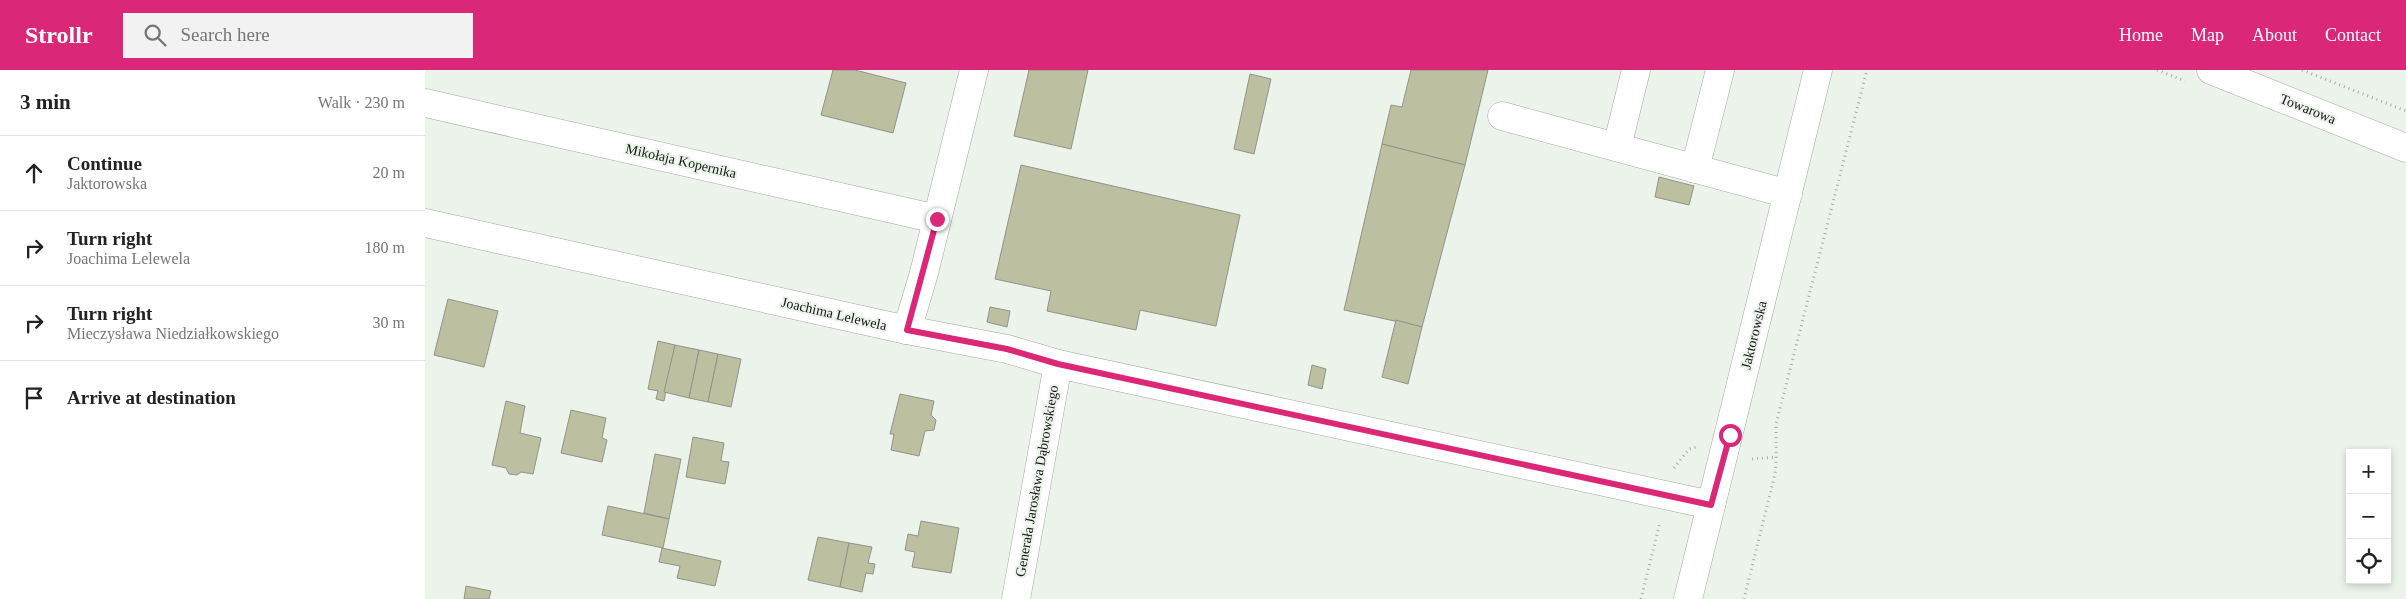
<!DOCTYPE html>
<html lang="en">
<head>
<meta charset="utf-8">
<style>
	:root { --surface:#fff; --page:#f2f2f2; --text:#222; --muted:#767676; --line:#e0e0e0; --accent:#db2777 }
	body { margin:0; font-family:"Times New Roman",serif; background:var(--page); color:var(--text) }
	.controls { position:absolute; right:15px; bottom:15px; display:grid; overflow:hidden; border-radius:0px; box-shadow:0 2px 8px #0003 }
	.controls button { width:45px; height:45px; display:grid; place-items:center; padding:0; border:0; border-bottom:1px solid var(--line); background:var(--surface); color:var(--text); font:25px sans-serif }
	.stop { position:absolute; width:15px; height:15px; margin:-11px; border:4px solid #db2777; border-radius:50%; background:#fff }
	.stop.end { background:#db2777; border-color:#fff; box-shadow:0 1px 5px #0008 }
	.list { margin:0; padding:0; list-style:none }
	h2 { display:flex; justify-content:space-between; align-items:center; height:65px; margin:0; padding:0 20px; font-size:21px }
	h2 small { font-size:16px; font-weight:400; color:var(--muted) }
	.list li { display:grid; grid-template-columns:32px 1fr auto; gap:15px; align-items:center; box-sizing:border-box; height:75px; padding:0 20px; border-top:1px solid var(--line) }
	.list b { display:block; font-size:19px; white-space:nowrap }
	.list p { margin:0; font-size:16px; white-space:nowrap; color:var(--muted) }
	.list em { font-size:16px; font-style:normal; color:var(--muted) }
	.icon { flex:none; width:28px; height:28px; fill:none; stroke:currentColor; stroke-width:2; stroke-linecap:round; stroke-linejoin:round }
	.map { position:relative; flex:none; width:1981px; height:529px; overflow:hidden }
	header { display:flex; align-items:center; gap:30px; box-sizing:border-box; height:70px; padding:0 25px; background:var(--accent); color:#fff }
	header strong { font-size:24px }
	nav { display:flex; gap:28px; margin-inline-start:auto; font-size:18px }
	.search { width:350px; height:45px; background:var(--page); display:flex; align-items:center; gap:12px; box-sizing:border-box; padding:0 18px; border-radius:0px; color:var(--muted); font-size:19px }
	main { display:flex }
	aside { flex:1; background:var(--surface) }
	.map>svg:first-child { display:block }
	.building { fill:#bcc0a0; stroke:#929389 }
	.lines { fill:none; stroke-linecap:round; stroke-linejoin:round }
	.minor-casing { stroke:#a2aaa1; stroke-width:29 }
	.major-casing { stroke:#a2aaa1; stroke-width:29 }
	.path { stroke:#a7aea7; stroke-width:3; stroke-dasharray:1 4; stroke-linecap:butt }
	.minor { stroke:#fff; stroke-width:28 }
	.major { stroke:#fff; stroke-width:28 }
	.route { stroke:#db2777; stroke-width:6 }
	.labels { text-anchor:middle; dominant-baseline:central; stroke-width:4; stroke-linejoin:round; paint-order:stroke }
	.street-label { font-size:14px; fill:#141714; stroke:#ebf3ea }
</style>
</head>
<body>
<header>
<strong>Strollr</strong>
<div class="search"><svg class="icon" aria-label="search" viewBox="0 0 24 24"><circle cx="10" cy="10" r="6"/><path d="M15 15l6 6"/></svg>Search here</div>
<nav><a>Home</a><a>Map</a><a>About</a><a>Contact</a></nav>
</header>
<main>
<aside>
<h2>3 min<small>Walk · 230 m</small></h2>
<ul class="list">
<li><svg class="icon" aria-label="ahead" viewBox="0 0 24 24"><path d="M12 20V5M6 11l6-6 6 6"/></svg><div><b>Continue</b><p>Jaktorowska</p></div><em>20 m</em></li>
<li><svg class="icon" aria-label="right" viewBox="0 0 24 24"><path d="M7 20v-9h11M14 6l5 5-5 5"/></svg><div><b>Turn right</b><p>Joachima Lelewela</p></div><em>180 m</em></li>
<li><svg class="icon" aria-label="right" viewBox="0 0 24 24"><path d="M7 20v-9h11M14 6l5 5-5 5"/></svg><div><b>Turn right</b><p>Mieczysława Niedziałkowskiego</p></div><em>30 m</em></li>
<li><svg class="icon" aria-label="arrive" viewBox="0 0 24 24"><path d="M6 21V4h12l-3 4 3 4H6"/></svg><div><b>Arrive at destination</b></div></li>
</ul>
</aside>
<div class="map">
<svg width="1981" height="529" viewBox="0 0 1981 529">
	<rect width="100%" height="100%" fill="#ebf3ea"/>
	<g class="building">
		<path d="M 408,0 L 430,0 L 481,13 L 468,63 L 396,45 Z"/>
		<path d="M 604,0 L 663,0 L 646,79 L 589,66 Z"/>
		<path d="M 986,0 L 1063,0 L 1040,95 L 957,74 L 966,35 L 977,37 Z"/>
		<path d="M 825,4 L 846,9 L 829,84 L 809,79 Z"/>
		<path d="M 957,74 L 1040,95 L 997,257 L 919,240 Z"/>
		<path d="M 596,95 L 815,145 L 791,256 L 715,240 L 711,260 L 622,241 L 626,221 L 570,209 Z"/>
		<path d="M 1234,107 L 1269,116 L 1264,135 L 1230,127 Z"/>
		<path d="M 23,229 L 73,241 L 59,297 L 9,285 Z"/>
		<path d="M 565,237 L 585,241 L 582,257 L 562,252 Z"/>
		<path d="M 971,250 L 997,257 L 983,314 L 957,307 Z"/>
		<path d="M 233,271 L 250,275 L 239,331 L 231,329 L 233,321 L 223,319 Z"/>
		<path d="M 250,275 L 274,280 L 264,328 L 239,322 Z"/>
		<path d="M 274,280 L 293,284 L 283,332 L 264,328 Z"/>
		<path d="M 293,284 L 316,289 L 306,337 L 283,332 Z"/>
		<path d="M 887,295 L 901,299 L 897,319 L 883,315 Z"/>
		<path d="M 475,324 L 509,331 L 506,345 L 511,350 L 509,360 L 500,361 L 494,386 L 466,380 L 469,364 L 465,364 Z"/>
		<path d="M 81,331 L 100,336 L 95,363 L 116,368 L 108,404 L 96,402 L 92,405 L 84,404 L 81,398 L 67,395 Z"/>
		<path d="M 146,340 L 181,348 L 177,368 L 182,370 L 177,392 L 136,383 Z"/>
		<path d="M 268,367 L 299,373 L 296,391 L 304,392 L 300,414 L 261,407 Z"/>
		<path d="M 230,384 L 256,389 L 244,449 L 219,443 Z"/>
		<path d="M 183,436 L 244,449 L 238,478 L 177,465 Z"/>
		<path d="M 496,451 L 534,458 L 526,503 L 487,497 L 490,482 L 480,480 L 483,464 L 493,466 Z"/>
		<path d="M 393,467 L 424,473 L 415,517 L 383,510 Z"/>
		<path d="M 424,473 L 447,477 L 443,493 L 450,494 L 448,504 L 441,503 L 437,522 L 415,517 Z"/>
		<path d="M 237,478 L 296,491 L 290,516 L 252,508 L 255,496 L 234,492 Z"/>
		<path d="M 41,516 L 66,521 L 64,529 L 39,529 Z"/>
	</g>
	<g class="lines">
		<defs>
			<g id="minor">
				<path d="M 1786,0 L 1981,78"/>
				<path d="M 0,33 L 512,149"/>
				<path d="M 1077,46 L 1363,124"/>
				<path d="M 1192,77 L 1211,0"/>
				<path d="M 1270,99 L 1295,0"/>
				<path d="M 0,153 L 482,260 L 582,279 L 633,294 L 1286,435"/>
				<path d="M 482,260 L 499,203 L 549,0"/>
				<path d="M 591,529 L 633,294"/>
			</g>
			<path id="major" d="M 1263,529 L 1393,0"/>
		</defs>
		<use href="#minor" class="minor-casing"/>
		<use href="#major" class="major-casing"/>
		<g class="path">
			<path d="M 1732,0 L 1760,11"/>
			<path d="M 1877,0 L 1981,41"/>
			<path d="M 1327,389 L 1352,387"/>
			<path d="M 1249,398 L 1264,379 L 1271,377"/>
			<path d="M 1216,529 L 1235,452"/>
			<path d="M 1319,529 L 1350,404 C 1352,387 1351,371 1351,354 L 1442,0"/>
		</g>
		<use href="#minor" class="minor"/>
		<use href="#major" class="major"/>
	</g>
	<g class="lines">
		<path class="route" d="M 512,149 L 482,260 L 582,279 L 633,294 L 1286,435 L 1305,365"/>
	</g>
	<g class="labels">
		<g class="street-label">
			<text transform="translate(1883 39) rotate(22)">Towarowa</text>
			<text transform="translate(256 91) rotate(13)">Mikołaja Kopernika</text>
			<text transform="translate(409 244) rotate(13)">Joachima Lelewela</text>
			<text transform="translate(1329 265) rotate(-76)">Jaktorowska</text>
			<text transform="translate(612 411) rotate(-80)">Generała Jarosława Dąbrowskiego</text>
		</g>
	</g>
</svg>
<div class="controls">
<button>+</button>
<button>−</button>
<button><svg class="icon" aria-label="locate" viewBox="0 0 24 24"><circle cx="12" cy="12" r="6"/><path d="M12 2v4M12 18v4M2 12h4M18 12h4"/></svg></button>
</div>
<div class="stop" style="left:1305px;top:365px"></div>
<div class="stop end" style="left:512px;top:149px"></div>
</div>
</main>
</body>
</html>
